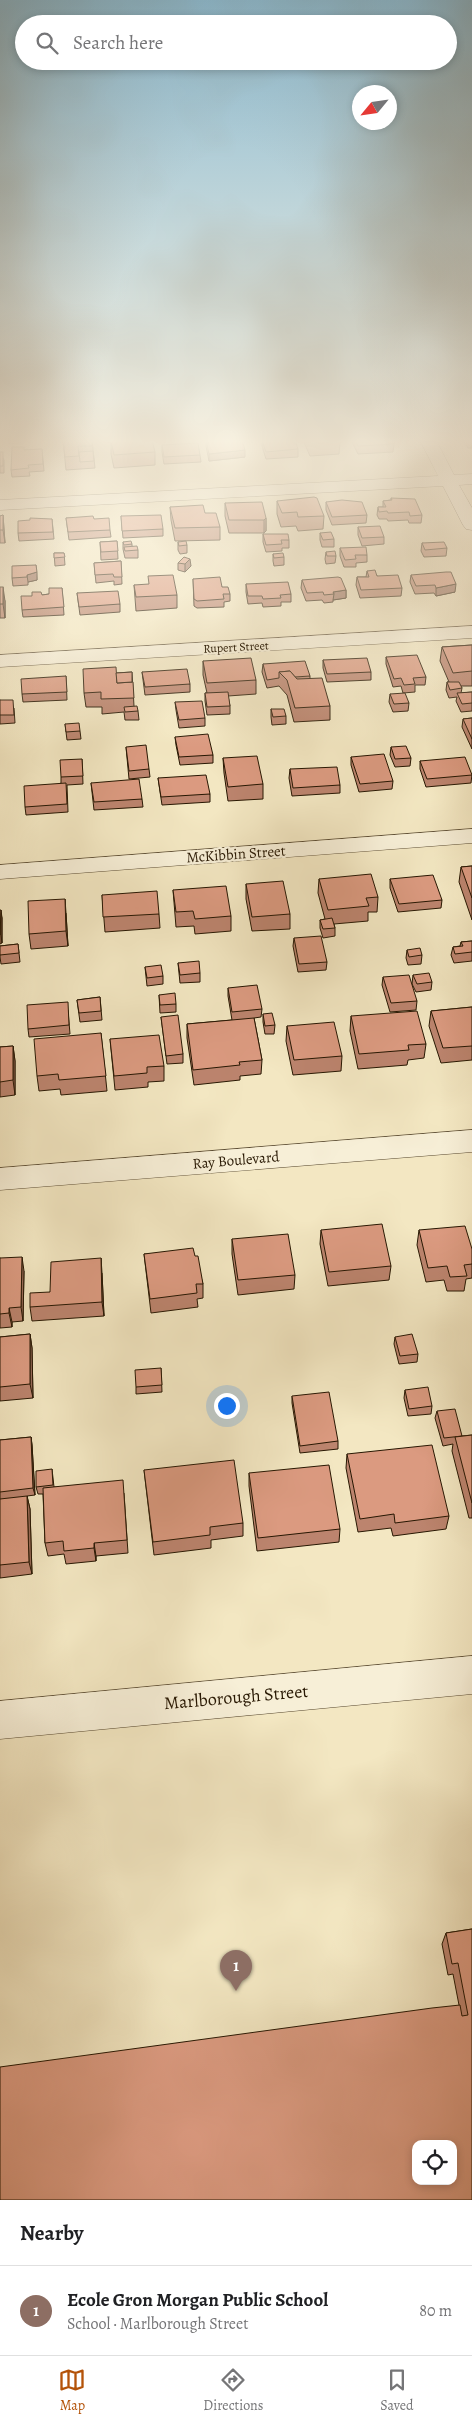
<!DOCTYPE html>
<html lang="en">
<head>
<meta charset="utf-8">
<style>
	:root { --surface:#fff; --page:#f2f2f2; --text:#202124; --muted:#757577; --line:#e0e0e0; --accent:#b45309 }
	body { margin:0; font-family:Alegreya,serif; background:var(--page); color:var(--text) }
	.controls { position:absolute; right:15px; bottom:15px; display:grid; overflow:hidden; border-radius:10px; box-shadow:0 2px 8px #0003 }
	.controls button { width:45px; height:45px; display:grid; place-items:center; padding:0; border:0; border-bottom:1px solid var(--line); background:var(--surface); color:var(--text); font:25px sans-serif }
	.compass { position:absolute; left:352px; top:85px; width:45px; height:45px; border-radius:50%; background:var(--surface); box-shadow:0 2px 8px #0003; rotate:241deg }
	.you { position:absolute; left:226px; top:1405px; width:18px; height:18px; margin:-12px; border:4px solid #fff; border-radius:50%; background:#1a73e8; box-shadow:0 0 0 8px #1a73e833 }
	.badge { display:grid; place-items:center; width:32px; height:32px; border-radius:50%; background:var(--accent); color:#fff; font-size:16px; font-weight:700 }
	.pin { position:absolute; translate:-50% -41px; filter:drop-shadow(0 1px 2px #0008) }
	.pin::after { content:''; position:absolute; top:26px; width:18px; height:15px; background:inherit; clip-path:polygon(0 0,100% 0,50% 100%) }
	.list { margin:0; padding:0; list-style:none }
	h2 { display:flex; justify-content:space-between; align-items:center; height:65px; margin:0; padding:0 20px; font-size:21px }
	h2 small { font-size:16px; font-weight:400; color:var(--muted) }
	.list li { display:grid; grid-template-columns:32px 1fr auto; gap:15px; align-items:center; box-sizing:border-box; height:90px; padding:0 20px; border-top:1px solid var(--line) }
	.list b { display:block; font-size:19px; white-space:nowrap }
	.list p { margin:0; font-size:16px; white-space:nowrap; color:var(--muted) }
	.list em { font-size:16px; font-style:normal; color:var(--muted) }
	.icon { flex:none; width:28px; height:28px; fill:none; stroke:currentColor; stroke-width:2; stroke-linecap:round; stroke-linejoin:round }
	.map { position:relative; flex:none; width:472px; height:2200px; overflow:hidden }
	.search { position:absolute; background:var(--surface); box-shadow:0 2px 8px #0003; left:15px; right:15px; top:15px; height:55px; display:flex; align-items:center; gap:12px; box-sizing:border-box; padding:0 18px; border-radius:28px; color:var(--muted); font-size:19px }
	.sheet { height:155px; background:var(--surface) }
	nav { display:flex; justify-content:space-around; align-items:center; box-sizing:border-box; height:70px; border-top:1px solid var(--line); background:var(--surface); font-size:14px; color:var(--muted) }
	nav a { display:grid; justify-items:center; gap:2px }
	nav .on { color:var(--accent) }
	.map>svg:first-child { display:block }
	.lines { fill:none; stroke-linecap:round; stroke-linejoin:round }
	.minor-casing { stroke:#5a4b32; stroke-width:1 }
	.minor { fill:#f7efd7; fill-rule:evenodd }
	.wall { fill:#bc846e; stroke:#271702 }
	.shaded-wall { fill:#996c5a; stroke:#271702 }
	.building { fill:#db9a80; stroke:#271702; fill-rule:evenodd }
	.labels { text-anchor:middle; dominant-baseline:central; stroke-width:4.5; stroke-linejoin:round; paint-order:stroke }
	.far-street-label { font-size:12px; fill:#271702; stroke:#f7efd7 }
	.street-label { font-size:15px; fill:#271702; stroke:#f7efd7 }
	.near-street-label { font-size:18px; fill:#271702; stroke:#f7efd7 }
</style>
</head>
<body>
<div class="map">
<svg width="472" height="2200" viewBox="0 0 472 2200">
	<rect width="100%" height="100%" fill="#f3e7c2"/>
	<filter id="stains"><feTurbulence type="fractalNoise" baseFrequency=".004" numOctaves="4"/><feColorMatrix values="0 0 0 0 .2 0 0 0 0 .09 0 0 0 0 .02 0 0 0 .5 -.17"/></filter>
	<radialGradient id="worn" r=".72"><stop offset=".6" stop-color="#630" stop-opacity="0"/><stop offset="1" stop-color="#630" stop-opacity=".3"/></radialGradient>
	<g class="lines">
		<defs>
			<g id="minor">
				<path d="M 420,440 L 436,440 L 454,475 L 472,474 L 472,484 L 459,485 L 472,508 L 472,530 L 466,529 L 463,525 L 443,486 L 0,510 L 0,500 L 438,476 Z"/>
				<path d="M 472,626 L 472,638 L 0,667 L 0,655 Z"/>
				<path d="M 472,829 L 472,843 L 0,879 L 0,865 Z"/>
				<path d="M 472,1130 L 472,1152 L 0,1190 L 0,1168 Z"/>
				<path d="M 472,1656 L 472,1694 L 0,1739 L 0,1701 Z"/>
			</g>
		</defs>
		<use href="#minor" class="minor-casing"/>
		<use href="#minor" class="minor"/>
	</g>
	<g class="wall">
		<path d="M 9,440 L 19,440 L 19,443 L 9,444 Z"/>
		<path d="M 63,440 L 92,440 L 95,468 L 66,470 Z"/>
		<path d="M 206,440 L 245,457 L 209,461 L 206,446 Z"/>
		<path d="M 262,440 L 298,449 L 298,457 L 266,459 L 262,446 Z"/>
		<path d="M 303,440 L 339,440 L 340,442 L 339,454 L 310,456 Z"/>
		<path d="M 353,440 L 392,440 L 394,444 L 393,452 L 358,454 L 352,442 Z"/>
		<path d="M 463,440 L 472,440 L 472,448 L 468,448 Z"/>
		<path d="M 111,441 L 155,452 L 155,465 L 114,468 L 111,454 Z"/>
		<path d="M 162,445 L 200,455 L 201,462 L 164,464 L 162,452 Z"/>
		<path d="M 42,449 L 44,471 L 29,472 L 30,476 L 12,477 L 11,470 L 24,450 Z"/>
		<path d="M 0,452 L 4,460 L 4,473 L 0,473 Z"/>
		<path d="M 391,498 L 422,515 L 421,523 L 409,523 L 408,520 L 388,521 L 387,519 L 379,519 L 377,515 L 378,507 L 383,507 L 383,501 L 391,500 Z"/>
		<path d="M 277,501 L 324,516 L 323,529 L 298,531 L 296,526 L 281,527 L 277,514 Z"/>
		<path d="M 326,502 L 367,515 L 366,523 L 332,525 L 326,510 Z"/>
		<path d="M 225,503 L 266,518 L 266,531 L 264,533 L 229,533 L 225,516 Z"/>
		<path d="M 170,507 L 205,513 L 220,527 L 220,540 L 175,541 L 171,520 Z"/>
		<path d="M 3,515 L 5,543 L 0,543 L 0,516 Z"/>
		<path d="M 121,516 L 163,529 L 163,536 L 123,538 Z"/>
		<path d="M 66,518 L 94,519 L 110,530 L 111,537 L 69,540 Z"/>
		<path d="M 52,519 L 54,539 L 19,541 L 18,533 Z"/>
		<path d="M 358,527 L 384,537 L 384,544 L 362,546 L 358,535 Z"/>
		<path d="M 320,533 L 334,539 L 334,547 L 322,547 L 320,540 Z"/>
		<path d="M 263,534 L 289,540 L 289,548 L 282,548 L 282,551 L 266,552 L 263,542 Z"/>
		<path d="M 117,541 L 118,559 L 101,560 L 100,542 Z"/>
		<path d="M 123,542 L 132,544 L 132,546 L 138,550 L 138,558 L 125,558 L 123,549 Z"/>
		<path d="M 178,542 L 187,545 L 187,553 L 180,554 L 178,550 Z"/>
		<path d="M 422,543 L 447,548 L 446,556 L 424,557 L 421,551 Z"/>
		<path d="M 340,548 L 367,555 L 367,562 L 356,563 L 356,567 L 344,567 L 340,556 Z"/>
		<path d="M 326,552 L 336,556 L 335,563 L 326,564 L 325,559 Z"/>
		<path d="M 54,553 L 64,553 L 65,565 L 55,566 Z"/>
		<path d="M 273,554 L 284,557 L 284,565 L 274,566 L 273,561 Z"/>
		<path d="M 184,557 L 191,566 L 185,572 L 178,570 L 178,563 Z"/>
		<path d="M 121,561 L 122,584 L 114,585 L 114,581 L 96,583 L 94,563 Z"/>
		<path d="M 36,565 L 37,580 L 28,582 L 28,585 L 13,586 L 12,578 Z"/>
		<path d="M 367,571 L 402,588 L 401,596 L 360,598 L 356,585 L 357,577 L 366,577 Z"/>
		<path d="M 411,575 L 455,592 L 436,596 L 434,593 L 415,594 L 410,582 Z"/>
		<path d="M 193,579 L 222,587 L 230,594 L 230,601 L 224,602 L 224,607 L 197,608 L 194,606 Z"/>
		<path d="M 302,580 L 346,590 L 346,598 L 333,600 L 333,602 L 324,603 L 322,600 L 306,601 L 301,588 Z"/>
		<path d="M 246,584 L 291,594 L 291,602 L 281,602 L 281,606 L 263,607 L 262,603 L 248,604 L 246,592 Z"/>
		<path d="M 134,585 L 177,595 L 177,608 L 136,611 Z"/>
		<path d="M 0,587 L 5,601 L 5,618 L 0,618 Z"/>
		<path d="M 62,588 L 64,615 L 23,617 L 22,610 L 42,595 L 49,594 Z"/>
		<path d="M 77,593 L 120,604 L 120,612 L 80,615 Z"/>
		<path d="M 472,645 L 472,686 L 461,686 L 462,688 L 461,693 L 472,692 L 472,711 L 461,712 L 456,701 L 457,697 L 449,698 L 446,690 L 447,682 L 449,682 L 440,661 L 442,647 Z"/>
		<path d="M 386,657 L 426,677 L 425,685 L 415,685 L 415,692 L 403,693 L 401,686 L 393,687 L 386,664 Z"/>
		<path d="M 323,660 L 371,672 L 371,680 L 327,682 L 323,668 Z"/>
		<path d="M 203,661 L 256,680 L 256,694 L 228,696 L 230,706 L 230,714 L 207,715 L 205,701 L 205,693 L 207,693 L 203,675 Z"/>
		<path d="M 263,664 L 310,676 L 310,679 L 330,706 L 330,720 L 294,722 L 287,695 L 279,686 L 267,688 L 262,672 Z"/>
		<path d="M 132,672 L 134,706 L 138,711 L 139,720 L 125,720 L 124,712 L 102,714 L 102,707 L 86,707 L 84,693 L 116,673 Z"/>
		<path d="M 142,672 L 190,684 L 190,692 L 145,695 Z"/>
		<path d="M 66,676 L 67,700 L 23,702 L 22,694 Z"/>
		<path d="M 390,694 L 409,703 L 408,711 L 393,712 L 389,702 Z"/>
		<path d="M 0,700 L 14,708 L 15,723 L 0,724 Z"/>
		<path d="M 175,702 L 205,718 L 205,726 L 179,728 L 176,710 Z"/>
		<path d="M 271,709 L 286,716 L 286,724 L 272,725 L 271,717 Z"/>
		<path d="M 472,718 L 472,749 L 462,727 L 463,719 Z"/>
		<path d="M 65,724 L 80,731 L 81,739 L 67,740 Z"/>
		<path d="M 175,737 L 213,755 L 213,763 L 180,765 L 176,745 Z"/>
		<path d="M 126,747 L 149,769 L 150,777 L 129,779 Z"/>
		<path d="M 391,747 L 411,758 L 410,766 L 395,767 L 390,755 Z"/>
		<path d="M 351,757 L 393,781 L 392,789 L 359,792 L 351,765 Z"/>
		<path d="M 223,758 L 263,784 L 263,799 L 228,801 L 224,773 Z"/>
		<path d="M 82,759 L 83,784 L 67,785 L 68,812 L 26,815 L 25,807 L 61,783 L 61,777 Z"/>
		<path d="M 420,761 L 472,774 L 471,783 L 426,787 L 420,769 Z"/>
		<path d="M 290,769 L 340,785 L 340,793 L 292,796 L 289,778 Z"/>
		<path d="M 158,778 L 210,794 L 210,802 L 162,805 Z"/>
		<path d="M 91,783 L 142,799 L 143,807 L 94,810 Z"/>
		<path d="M 472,866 L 472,920 L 459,882 L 461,867 Z"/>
		<path d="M 319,879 L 378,897 L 377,912 L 368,912 L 368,921 L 334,924 L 335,928 L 335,936 L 323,938 L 320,928 L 320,920 L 325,919 L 318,893 Z"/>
		<path d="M 390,879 L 442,900 L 441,908 L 398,912 L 390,888 Z"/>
		<path d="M 246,884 L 290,914 L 290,929 L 252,931 L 246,899 Z"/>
		<path d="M 173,890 L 231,916 L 231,931 L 195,934 L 194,926 L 176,927 Z"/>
		<path d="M 102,895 L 159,914 L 160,928 L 105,932 Z"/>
		<path d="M 0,910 L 2,918 L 2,943 L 0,944 Z"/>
		<path d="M 66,913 L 68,946 L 31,949 L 29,934 Z"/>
		<path d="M 294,938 L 327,962 L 326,970 L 298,972 L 293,946 Z"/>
		<path d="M 472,941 L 472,961 L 454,963 L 451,955 L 453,947 L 460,946 L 461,942 Z"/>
		<path d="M 18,944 L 20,962 L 1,964 L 0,957 L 0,946 Z"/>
		<path d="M 407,950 L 422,955 L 421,964 L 408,965 L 406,958 Z"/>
		<path d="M 178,963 L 200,973 L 200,982 L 180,983 Z"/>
		<path d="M 145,967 L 163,976 L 163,984 L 147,986 Z"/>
		<path d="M 413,975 L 432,982 L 431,990 L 416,992 L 412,984 Z"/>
		<path d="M 383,977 L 417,1001 L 416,1010 L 390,1012 L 382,985 Z"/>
		<path d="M 228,988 L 262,1009 L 261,1017 L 254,1018 L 262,1060 L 261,1074 L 240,1076 L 240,1080 L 194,1085 L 187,1038 L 187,1024 L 232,1020 L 228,996 Z"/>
		<path d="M 159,995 L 176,1004 L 176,1012 L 160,1013 Z"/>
		<path d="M 100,997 L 102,1020 L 80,1022 L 77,1000 Z"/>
		<path d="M 472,1007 L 472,1060 L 441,1063 L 429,1026 L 431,1011 Z"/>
		<path d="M 68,1010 L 70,1034 L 29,1037 L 28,1029 Z"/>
		<path d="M 263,1014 L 275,1025 L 274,1034 L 265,1034 L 263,1022 Z"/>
		<path d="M 351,1016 L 426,1044 L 424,1058 L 408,1060 L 407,1065 L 358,1069 L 350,1031 Z"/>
		<path d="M 161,1017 L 183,1054 L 183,1063 L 167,1064 Z"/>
		<path d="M 287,1026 L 342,1056 L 341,1071 L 293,1075 L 286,1041 Z"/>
		<path d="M 101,1033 L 107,1091 L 61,1095 L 60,1089 L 39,1091 L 37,1076 Z"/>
		<path d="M 110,1039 L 164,1066 L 164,1081 L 148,1082 L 148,1087 L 115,1090 Z"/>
		<path d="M 13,1046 L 15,1061 L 15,1095 L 0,1097 L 0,1047 Z"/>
		<path d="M 321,1230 L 391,1266 L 389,1280 L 328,1286 L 320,1244 Z"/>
		<path d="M 419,1230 L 472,1249 L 472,1278 L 466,1279 L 464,1291 L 447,1291 L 444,1280 L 426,1282 L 417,1245 Z"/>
		<path d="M 232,1239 L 295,1275 L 294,1289 L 238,1295 L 232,1254 Z"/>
		<path d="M 144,1254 L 195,1256 L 203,1284 L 203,1298 L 197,1299 L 198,1307 L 151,1313 Z"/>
		<path d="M 0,1258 L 24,1271 L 23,1321 L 12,1322 L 12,1327 L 0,1328 Z"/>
		<path d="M 102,1273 L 104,1316 L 32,1321 L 30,1307 L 50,1292 Z"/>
		<path d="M 30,1334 L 32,1348 L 33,1398 L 0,1401 L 0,1337 Z"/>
		<path d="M 395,1337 L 418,1354 L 417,1362 L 399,1364 L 394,1344 Z"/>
		<path d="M 161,1368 L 162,1392 L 136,1394 L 136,1387 Z"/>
		<path d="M 405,1390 L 432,1406 L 431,1414 L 408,1416 L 404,1398 Z"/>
		<path d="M 292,1396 L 338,1441 L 338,1449 L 300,1453 L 292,1403 Z"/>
		<path d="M 437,1411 L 462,1436 L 472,1435 L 472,1518 L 469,1518 L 452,1451 L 453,1444 L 443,1446 L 435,1418 Z"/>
		<path d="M 31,1437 L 32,1445 L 35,1495 L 27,1496 L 30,1509 L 32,1574 L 0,1578 L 0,1440 Z"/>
		<path d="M 347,1454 L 449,1516 L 446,1529 L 393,1536 L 391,1528 L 358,1532 L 346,1468 Z"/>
		<path d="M 52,1469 L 54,1487 L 124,1493 L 128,1553 L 96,1556 L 96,1561 L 66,1564 L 64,1554 L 48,1556 L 45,1543 L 43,1494 L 38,1494 L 36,1487 Z"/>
		<path d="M 144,1470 L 243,1523 L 243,1536 L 211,1540 L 211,1548 L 154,1555 Z"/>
		<path d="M 249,1473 L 340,1529 L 339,1542 L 257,1551 L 249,1486 Z"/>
		<path d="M 472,1929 L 472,2200 L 459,2005 L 453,1974 L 448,1975 L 442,1944 L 446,1933 Z"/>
	</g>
	<g class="shaded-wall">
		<path d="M 245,450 L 245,457 L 209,461 L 209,454 Z"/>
		<path d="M 3,515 L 5,543 L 3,530 Z"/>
		<path d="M 266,518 L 266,531 L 264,533 L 264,520 Z"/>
		<path d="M 190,559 L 191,566 L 185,572 L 185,564 Z"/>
		<path d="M 37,572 L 37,580 L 28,582 L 27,575 Z"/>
		<path d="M 456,584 L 455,592 L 436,596 L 436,588 Z"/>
		<path d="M 3,587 L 5,601 L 5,618 L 3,604 Z"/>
		<path d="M 346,590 L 346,598 L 333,600 L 334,594 L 333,592 Z"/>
		<path d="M 65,899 L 66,913 L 68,946 L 66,931 Z"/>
		<path d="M 1,910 L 2,918 L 2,943 L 1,935 Z"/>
		<path d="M 13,1046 L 15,1061 L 15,1095 L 13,1080 Z"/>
		<path d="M 22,1257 L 24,1271 L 23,1321 L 21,1307 Z"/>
		<path d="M 101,1258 L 102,1273 L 104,1316 L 102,1302 Z"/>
		<path d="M 9,1308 L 12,1322 L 12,1327 L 9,1313 Z"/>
		<path d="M 30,1334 L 32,1348 L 33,1398 L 30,1384 Z"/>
		<path d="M 31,1437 L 32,1445 L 35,1495 L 33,1488 Z"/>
		<path d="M 27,1496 L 30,1509 L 32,1574 L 29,1562 Z"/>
		<path d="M 94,1543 L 96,1556 L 96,1561 L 94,1548 Z"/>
	</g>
	<g class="building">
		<path d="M 63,440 L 92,440 L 92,446 L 78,446 L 79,456 L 65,457 Z"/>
		<path d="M 128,440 L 152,440 L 155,452 L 114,455 L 111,441 Z"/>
		<path d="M 206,440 L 242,440 L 245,450 L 209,454 Z"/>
		<path d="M 262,440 L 295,440 L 298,449 L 266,452 Z"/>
		<path d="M 309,440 L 339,440 L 340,442 L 311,443 Z"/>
		<path d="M 355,440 L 392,440 L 394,444 L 358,446 Z"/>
		<path d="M 198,443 L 200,455 L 164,457 L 162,445 Z"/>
		<path d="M 12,447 L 24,447 L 24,450 L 42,449 L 43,464 L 28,465 L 29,468 L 11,470 Z"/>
		<path d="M 93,451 L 94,461 L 80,462 L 79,452 Z"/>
		<rect x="0" y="452" width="3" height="14"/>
		<path d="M 314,497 L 317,498 L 324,516 L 298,517 L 297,512 L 282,513 L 277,501 Z"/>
		<path d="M 391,498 L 415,499 L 422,515 L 410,516 L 409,512 L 388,513 L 387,511 L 379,512 L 378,507 L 386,507 L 383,501 L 392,500 Z"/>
		<path d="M 342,500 L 362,502 L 367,515 L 332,517 L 326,502 Z"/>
		<path d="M 262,502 L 266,518 L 264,520 L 229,520 L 225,503 Z"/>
		<path d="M 203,505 L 205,513 L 216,513 L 220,527 L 175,528 L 170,507 Z"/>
		<path d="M 3,515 L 3,530 L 0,530 L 0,516 Z"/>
		<path d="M 161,515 L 163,529 L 122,531 L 121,516 Z"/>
		<path d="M 93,516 L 94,519 L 109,518 L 110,530 L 68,532 L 66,518 Z"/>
		<path d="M 30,518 L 52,519 L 53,532 L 18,533 L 18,521 L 30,520 Z"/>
		<path d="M 380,526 L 384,537 L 362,538 L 358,527 Z"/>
		<path d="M 331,532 L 334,539 L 323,540 L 320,533 Z"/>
		<path d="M 263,534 L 288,534 L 289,540 L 281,540 L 282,544 L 266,545 Z"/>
		<path d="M 117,541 L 118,551 L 101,552 L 100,542 Z"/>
		<path d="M 131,541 L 132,544 L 124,545 L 123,542 Z"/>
		<path d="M 186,541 L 187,545 L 179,546 L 178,542 Z"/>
		<path d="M 444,542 L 447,548 L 425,550 L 422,543 Z"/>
		<path d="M 137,546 L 138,550 L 125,551 L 124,547 Z"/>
		<path d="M 366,547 L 367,555 L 355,555 L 356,559 L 345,560 L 340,548 Z"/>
		<path d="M 335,551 L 336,556 L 327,556 L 326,552 Z"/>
		<path d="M 54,553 L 64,553 L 65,557 L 54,558 Z"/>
		<path d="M 283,553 L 284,557 L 274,558 L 273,554 Z"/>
		<path d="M 184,557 L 190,559 L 185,564 L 178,563 Z"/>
		<path d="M 121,561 L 122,577 L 114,577 L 113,574 L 95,575 L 94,563 Z"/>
		<path d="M 36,565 L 37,572 L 27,575 L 27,577 L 12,578 L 12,566 Z"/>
		<path d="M 375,570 L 377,576 L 398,575 L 402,588 L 361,590 L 357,577 L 369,577 L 367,571 Z"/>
		<path d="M 446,572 L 451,572 L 456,584 L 436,588 L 435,585 L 416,586 L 411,575 Z"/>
		<path d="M 173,575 L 177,595 L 136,597 L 134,585 L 149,584 L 148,576 Z"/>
		<path d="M 220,577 L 222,587 L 228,587 L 230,594 L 223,594 L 224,599 L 197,601 L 194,599 L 193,579 Z"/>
		<path d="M 338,577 L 341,578 L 346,590 L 333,592 L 334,594 L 324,595 L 323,592 L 307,593 L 302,580 Z"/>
		<path d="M 288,582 L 291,594 L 280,595 L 281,598 L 263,599 L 262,596 L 248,596 L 246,584 Z"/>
		<rect x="0" y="587" width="3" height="17"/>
		<path d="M 49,588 L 62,588 L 64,607 L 22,610 L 21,596 L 32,596 L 32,592 L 41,592 L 42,595 L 49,594 Z"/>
		<path d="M 118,591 L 120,604 L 79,607 L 77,593 Z"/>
		<path d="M 472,645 L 472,671 L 453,673 L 442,647 Z"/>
		<path d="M 417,655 L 426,677 L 413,678 L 415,684 L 404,685 L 401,678 L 394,679 L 386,657 Z"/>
		<path d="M 251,658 L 256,680 L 207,683 L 203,661 Z"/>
		<path d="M 367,658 L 371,672 L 327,674 L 323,660 Z"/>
		<path d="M 305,661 L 310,676 L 295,677 L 290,671 L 279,672 L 279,678 L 267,680 L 263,664 Z"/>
		<path d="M 116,667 L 117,683 L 133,682 L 134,698 L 101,699 L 101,692 L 84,693 L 83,669 Z"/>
		<path d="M 187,669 L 190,684 L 145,687 L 142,672 Z"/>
		<path d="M 290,671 L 297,679 L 322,678 L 330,706 L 295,708 L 287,680 L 279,672 Z"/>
		<path d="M 132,672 L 132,682 L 117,683 L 116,673 Z"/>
		<path d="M 66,676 L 67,692 L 22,694 L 21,679 Z"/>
		<path d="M 447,682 L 459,682 L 462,688 L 450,690 Z"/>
		<path d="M 228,692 L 230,706 L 207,707 L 205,693 Z"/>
		<path d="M 472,692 L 472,703 L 462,704 L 457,693 Z"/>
		<path d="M 405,693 L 409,703 L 394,704 L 390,694 Z"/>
		<path d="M 0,700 L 13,700 L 14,715 L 0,715 Z"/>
		<path d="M 202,701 L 205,718 L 179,720 L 175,702 Z"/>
		<path d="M 137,706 L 138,711 L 125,712 L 124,707 Z"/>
		<path d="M 271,709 L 284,709 L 286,716 L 273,717 Z"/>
		<path d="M 472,718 L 472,739 L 463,719 Z"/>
		<path d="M 79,723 L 80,731 L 66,732 L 65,724 Z"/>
		<path d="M 208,734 L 213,755 L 179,757 L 175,737 Z"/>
		<path d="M 146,745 L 149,769 L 129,771 L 126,747 Z"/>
		<path d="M 406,746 L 411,758 L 395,759 L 391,747 Z"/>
		<path d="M 384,754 L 393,781 L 360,784 L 351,757 Z"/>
		<path d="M 257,756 L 263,784 L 228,787 L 223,758 Z"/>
		<path d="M 465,757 L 472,775 L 427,779 L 420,761 Z"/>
		<path d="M 82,759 L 83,776 L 61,777 L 60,760 Z"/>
		<path d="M 337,767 L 340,785 L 293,788 L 290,769 Z"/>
		<path d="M 206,775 L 210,794 L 161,797 L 158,778 Z"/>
		<path d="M 139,779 L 142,799 L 94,802 L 91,783 Z"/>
		<path d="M 66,783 L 67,804 L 25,807 L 24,786 Z"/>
		<path d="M 472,866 L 472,898 L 461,867 Z"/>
		<path d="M 371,874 L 378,897 L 366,898 L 369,906 L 328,910 L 319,879 Z"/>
		<path d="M 433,875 L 442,900 L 399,904 L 390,879 Z"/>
		<path d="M 283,881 L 290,914 L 252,917 L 246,884 Z"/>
		<path d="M 226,886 L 231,916 L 195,919 L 193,911 L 176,912 L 173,890 Z"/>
		<path d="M 157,891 L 159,914 L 103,917 L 102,895 Z"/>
		<path d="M 65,899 L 66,931 L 29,934 L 28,901 Z"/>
		<path d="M 0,910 L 1,910 L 0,935 Z"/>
		<path d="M 332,918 L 335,928 L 323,929 L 320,920 Z"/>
		<path d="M 321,936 L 327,962 L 299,964 L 294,938 Z"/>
		<path d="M 472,941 L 472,952 L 455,954 L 453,947 L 463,946 L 461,942 Z"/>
		<path d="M 18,944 L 19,953 L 0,955 L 0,946 Z"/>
		<path d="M 420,948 L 422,955 L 409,957 L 407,950 Z"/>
		<path d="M 199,961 L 200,973 L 180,975 L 178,963 Z"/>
		<path d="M 161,965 L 163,976 L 147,978 L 145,967 Z"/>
		<path d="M 429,973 L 432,982 L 417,984 L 413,975 Z"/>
		<path d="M 409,975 L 417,1001 L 391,1003 L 383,977 Z"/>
		<path d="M 257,985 L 262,1009 L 232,1012 L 228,988 Z"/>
		<path d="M 175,993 L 176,1004 L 160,1005 L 159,995 Z"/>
		<path d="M 100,997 L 101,1011 L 79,1013 L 77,1000 Z"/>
		<path d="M 68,1002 L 69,1025 L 28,1029 L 27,1005 Z"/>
		<path d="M 472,1007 L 472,1046 L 443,1048 L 431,1011 Z"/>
		<path d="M 417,1011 L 426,1044 L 408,1045 L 409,1050 L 359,1054 L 351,1016 Z"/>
		<path d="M 272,1013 L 275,1025 L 265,1026 L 263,1014 Z"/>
		<path d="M 178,1015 L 183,1054 L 166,1056 L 161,1017 Z"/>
		<path d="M 254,1018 L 262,1060 L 239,1062 L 240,1065 L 193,1070 L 187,1024 Z"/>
		<path d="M 334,1022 L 342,1056 L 294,1060 L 287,1026 Z"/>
		<path d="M 101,1033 L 106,1076 L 59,1080 L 58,1074 L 37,1076 L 34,1039 Z"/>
		<path d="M 159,1035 L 164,1066 L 147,1067 L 147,1073 L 114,1076 L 110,1039 Z"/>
		<path d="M 13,1046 L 13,1080 L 0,1082 L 0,1047 Z"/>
		<path d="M 382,1224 L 391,1266 L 329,1272 L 321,1230 Z"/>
		<path d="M 465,1226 L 472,1249 L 472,1264 L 464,1265 L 467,1276 L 450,1277 L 447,1266 L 428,1268 L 419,1230 Z"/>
		<path d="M 288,1234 L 295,1275 L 238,1280 L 232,1239 Z"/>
		<path d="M 193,1248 L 195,1256 L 198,1256 L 203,1284 L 196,1284 L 197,1293 L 150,1299 L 144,1254 Z"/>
		<path d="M 22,1257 L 21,1307 L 9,1308 L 9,1313 L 0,1314 L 0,1258 Z"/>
		<path d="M 101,1258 L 102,1302 L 30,1307 L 30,1293 L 50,1292 L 51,1262 Z"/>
		<path d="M 30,1334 L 30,1384 L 0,1387 L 0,1337 Z"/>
		<path d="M 412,1334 L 418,1354 L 400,1356 L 395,1337 Z"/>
		<path d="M 161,1368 L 162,1385 L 136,1387 L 135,1370 Z"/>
		<path d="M 428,1387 L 432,1406 L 409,1409 L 405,1390 Z"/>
		<path d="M 329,1392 L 338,1441 L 300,1446 L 292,1396 Z"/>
		<path d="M 455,1409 L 462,1436 L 444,1438 L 437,1411 Z"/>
		<path d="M 472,1435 L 472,1503 L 455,1437 Z"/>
		<path d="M 31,1437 L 33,1488 L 0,1492 L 0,1440 Z"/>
		<path d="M 432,1445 L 449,1516 L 395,1523 L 394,1514 L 360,1519 L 347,1454 Z"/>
		<path d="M 234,1460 L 243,1523 L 210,1527 L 210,1535 L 153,1542 L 144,1470 Z"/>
		<path d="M 329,1465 L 340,1529 L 258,1538 L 249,1473 Z"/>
		<path d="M 52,1469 L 53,1485 L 36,1487 L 36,1471 Z"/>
		<path d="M 123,1480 L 127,1540 L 94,1543 L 94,1548 L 64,1551 L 63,1541 L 45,1543 L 43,1488 Z"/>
		<path d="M 27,1496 L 29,1562 L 0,1565 L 0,1499 Z"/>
		<path d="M 472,1929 L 472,2200 L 0,2200 L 0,2067 L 432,2008 L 460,2005 L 462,2016 L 468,2015 L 458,1963 L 452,1964 L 446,1933 ZM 416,2144 L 453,2144 L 453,2181 L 416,2181 Z"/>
	</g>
	<linearGradient id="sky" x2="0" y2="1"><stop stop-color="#8ab9d0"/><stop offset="0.59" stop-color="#faf4e4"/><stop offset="1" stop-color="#faf4e4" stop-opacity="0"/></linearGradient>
	<rect width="472" height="748" fill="url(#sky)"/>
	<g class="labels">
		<g class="far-street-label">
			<text transform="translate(236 647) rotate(-3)">Rupert Street</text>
		</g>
		<g class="street-label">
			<text transform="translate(236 854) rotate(-4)">McKibbin Street</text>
			<text transform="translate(236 1160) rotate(-5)">Ray Boulevard</text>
		</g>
		<g class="near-street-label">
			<text transform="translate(236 1697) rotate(-5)">Marlborough Street</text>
		</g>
	</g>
	<rect width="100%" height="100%" filter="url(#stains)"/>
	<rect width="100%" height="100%" fill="url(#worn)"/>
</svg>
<div class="controls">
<button><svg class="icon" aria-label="locate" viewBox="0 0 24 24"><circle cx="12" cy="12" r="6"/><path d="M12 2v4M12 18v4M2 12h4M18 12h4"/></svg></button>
</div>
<svg class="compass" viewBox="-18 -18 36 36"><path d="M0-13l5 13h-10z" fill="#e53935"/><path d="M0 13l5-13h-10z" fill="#757577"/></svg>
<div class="you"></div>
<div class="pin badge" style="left:236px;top:1991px;background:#8d6e63">1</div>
<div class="search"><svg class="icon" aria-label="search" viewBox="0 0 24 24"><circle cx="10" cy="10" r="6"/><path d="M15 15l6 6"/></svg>Search here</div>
</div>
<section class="sheet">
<h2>Nearby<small></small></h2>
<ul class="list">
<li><span class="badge" style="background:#8d6e63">1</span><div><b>Ecole Gron Morgan Public School</b><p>School · Marlborough Street</p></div><em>80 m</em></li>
</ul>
</section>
<nav>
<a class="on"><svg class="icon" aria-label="map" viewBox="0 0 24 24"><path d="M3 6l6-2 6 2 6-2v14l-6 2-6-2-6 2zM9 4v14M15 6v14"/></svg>Map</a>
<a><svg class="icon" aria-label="directions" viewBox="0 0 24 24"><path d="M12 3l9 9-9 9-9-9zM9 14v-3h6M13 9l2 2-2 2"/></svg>Directions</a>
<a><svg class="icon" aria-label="saved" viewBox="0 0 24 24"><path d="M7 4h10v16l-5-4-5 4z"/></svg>Saved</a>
</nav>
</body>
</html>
